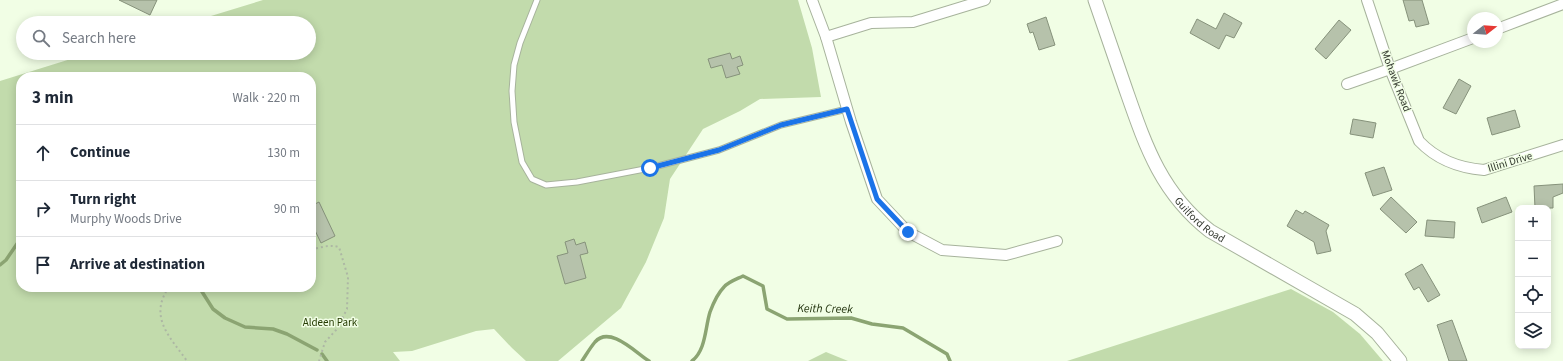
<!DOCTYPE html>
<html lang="en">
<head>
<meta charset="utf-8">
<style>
	:root { --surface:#fff; --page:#f2f2f3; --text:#1f2937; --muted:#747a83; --line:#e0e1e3 }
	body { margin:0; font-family:"Source Sans 3",sans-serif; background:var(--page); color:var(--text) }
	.controls { position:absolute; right:12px; bottom:12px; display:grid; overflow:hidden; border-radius:8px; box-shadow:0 2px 10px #0003 }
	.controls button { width:36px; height:36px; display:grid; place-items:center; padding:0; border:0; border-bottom:1px solid var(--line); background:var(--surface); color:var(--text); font:20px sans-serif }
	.compass { position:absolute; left:1467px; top:12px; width:36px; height:36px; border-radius:50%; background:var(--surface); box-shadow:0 2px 10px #0003; rotate:73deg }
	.stop { position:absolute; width:12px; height:12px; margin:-9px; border:3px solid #1a73e8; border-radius:50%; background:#fff }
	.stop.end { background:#1a73e8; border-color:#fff; box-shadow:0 1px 4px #0008 }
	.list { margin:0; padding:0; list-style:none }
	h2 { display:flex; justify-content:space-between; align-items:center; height:52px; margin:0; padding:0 16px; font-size:17px }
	h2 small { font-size:13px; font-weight:400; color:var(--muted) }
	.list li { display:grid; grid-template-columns:26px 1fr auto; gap:12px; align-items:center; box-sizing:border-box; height:56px; padding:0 16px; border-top:1px solid var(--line) }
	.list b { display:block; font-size:15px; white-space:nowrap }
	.list p { margin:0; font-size:13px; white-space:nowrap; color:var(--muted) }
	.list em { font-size:13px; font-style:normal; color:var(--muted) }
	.icon { flex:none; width:22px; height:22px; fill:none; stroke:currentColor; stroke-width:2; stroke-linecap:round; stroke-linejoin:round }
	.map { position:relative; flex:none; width:1563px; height:361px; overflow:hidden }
	.search { position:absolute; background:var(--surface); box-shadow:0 2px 10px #0003; left:16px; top:16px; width:300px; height:44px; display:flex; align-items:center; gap:10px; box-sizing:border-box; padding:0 14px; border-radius:22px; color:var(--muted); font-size:15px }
	.panel { position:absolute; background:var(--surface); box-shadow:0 2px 10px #0003; left:16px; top:72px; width:300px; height:220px; border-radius:16px }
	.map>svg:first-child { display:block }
	.green { fill:#c2dbac; fill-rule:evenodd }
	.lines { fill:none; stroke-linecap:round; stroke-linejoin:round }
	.stream { stroke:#8ba472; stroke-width:3.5 }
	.building { fill:#b6c2ab; stroke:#86927b }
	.service-casing { stroke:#a7b39c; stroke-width:7 }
	.minor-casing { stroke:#a7b39c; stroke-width:12 }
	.tertiary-casing { stroke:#a7b39c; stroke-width:15 }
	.path { stroke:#adb7a4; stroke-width:2; stroke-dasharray:2 3; stroke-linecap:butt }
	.service { stroke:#fff; stroke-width:5 }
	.minor { stroke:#fff; stroke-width:10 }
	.tertiary { stroke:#fff; stroke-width:13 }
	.route { stroke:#1a73e8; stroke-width:5 }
	.labels { text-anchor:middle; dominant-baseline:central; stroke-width:3; stroke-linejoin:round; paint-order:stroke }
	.street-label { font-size:11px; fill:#32372e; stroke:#f1fee5 }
	.park-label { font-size:11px; fill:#253c02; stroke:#f1fee5 }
	.water-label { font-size:12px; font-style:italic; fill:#1f300a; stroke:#f1fee5 }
</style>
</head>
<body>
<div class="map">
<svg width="1563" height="361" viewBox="0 0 1563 361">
	<rect width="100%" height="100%" fill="#f1fee5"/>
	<g class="green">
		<path d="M 263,0 L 798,0 L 812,48 L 821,97 L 760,99 L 740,111 L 703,129 L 670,179 L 664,218 L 646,262 L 621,308 L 558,361 L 526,361 L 512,348 L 494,329 L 476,331 L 412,351 L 393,352 L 400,361 L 0,361 L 0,81 L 90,53 L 309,53 L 309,23 L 188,23 ZM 21,77 L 311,77 L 311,287 L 21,287 Z"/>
		<path d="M 1291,289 L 1333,312 L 1360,334 L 1383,361 L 1067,361 Z"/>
		<path d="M 826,352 L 848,361 L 808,361 Z"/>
	</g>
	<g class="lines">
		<g class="stream">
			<path d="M 0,265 L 6,260 L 21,238"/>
			<path d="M 199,287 L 213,309 L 225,318 L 245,327 L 273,329 L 287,334 L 317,350"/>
			<path d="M 322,354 L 327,361"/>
			<path d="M 582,361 C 586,355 590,348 595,342 C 610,325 636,353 649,361"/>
			<path d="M 692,361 C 706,350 705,328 710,312 C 713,304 718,293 724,287 C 728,282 737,279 743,276 L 763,286 L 767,309 L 787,319 L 851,318 L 872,324 L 903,328 L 947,354 L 950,361"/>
		</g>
	</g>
	<g class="building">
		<path d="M 119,0 L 157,0 L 150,15 Z"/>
		<path d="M 1403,0 L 1422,0 L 1429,24 L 1416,27 L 1414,20 L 1409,21 Z"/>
		<path d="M 1224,13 L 1242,23 L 1234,38 L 1226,35 L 1219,49 L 1190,33 L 1197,19 L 1216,29 Z"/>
		<path d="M 1046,17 L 1055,45 L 1039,50 L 1033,32 L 1030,33 L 1027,24 Z"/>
		<path d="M 1339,20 L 1351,30 L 1326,59 L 1315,49 Z"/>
		<path d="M 730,53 L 732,59 L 740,56 L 743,65 L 737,67 L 740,74 L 726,78 L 722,65 L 711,68 L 708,59 Z"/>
		<path d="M 1459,79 L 1471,86 L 1456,114 L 1443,108 Z"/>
		<path d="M 1515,110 L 1520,127 L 1492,135 L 1487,118 Z"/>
		<path d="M 1353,119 L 1376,123 L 1373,138 L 1350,134 Z"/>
		<path d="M 1384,167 L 1392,190 L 1373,196 L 1365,173 Z"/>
		<path d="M 1563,184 L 1563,193 L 1553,197 L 1553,208 L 1535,208 L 1534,186 Z"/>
		<path d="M 1391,197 L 1417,222 L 1406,233 L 1380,209 Z"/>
		<path d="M 1506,197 L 1512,212 L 1482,223 L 1477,208 Z"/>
		<path d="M 319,202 L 335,236 L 321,243 L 311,222 L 311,206 Z"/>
		<path d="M 1296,210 L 1303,214 L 1305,211 L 1329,225 L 1326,231 L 1331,251 L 1317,254 L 1314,242 L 1287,226 Z"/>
		<path d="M 1427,220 L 1455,222 L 1454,238 L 1425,236 Z"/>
		<path d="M 574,239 L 576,245 L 585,242 L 588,253 L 580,255 L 586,278 L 565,284 L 557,256 L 568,253 L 565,242 Z"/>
		<path d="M 1422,264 L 1440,295 L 1428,302 L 1419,287 L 1414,290 L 1405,274 Z"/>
		<path d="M 1452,320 L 1467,361 L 1449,361 L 1437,325 Z"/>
	</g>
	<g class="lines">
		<defs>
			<path id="service" d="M 537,0 L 520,43 L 514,65 L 512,91 L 514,122 L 522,162 L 532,179 L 546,185 L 577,182 L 650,168 L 719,150 L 781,125 L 847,109"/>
			<g id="minor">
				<path d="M 812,0 L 826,37 L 851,122 L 877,199 L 908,232 L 942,250 L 1006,255 L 1057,241"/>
				<path d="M 1367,0 L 1390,69 L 1419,141 C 1436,159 1459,168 1484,170 L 1563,145"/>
				<path d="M 1497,29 L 1563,4"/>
				<path d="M 826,37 L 871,23 L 913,22 L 985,0"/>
				<path d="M 1347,84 L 1390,69 L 1473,38"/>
			</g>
			<g id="tertiary">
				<path id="s1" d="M 1095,0 C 1105,29 1115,58 1125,87 C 1145,144 1160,192 1210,231 L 1355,314 L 1377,333 L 1400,361"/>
			</g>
		</defs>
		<use href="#service" class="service-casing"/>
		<use href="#minor" class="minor-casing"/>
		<use href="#tertiary" class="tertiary-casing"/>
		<g class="path">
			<path d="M 311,249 C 322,248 328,244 339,247 L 348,277 L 347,309 L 337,329 L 325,342 L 319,361"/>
			<path d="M 169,287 C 148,317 170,337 187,361"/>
		</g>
		<use href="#service" class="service"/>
		<use href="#minor" class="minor"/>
		<use href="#tertiary" class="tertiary"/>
	</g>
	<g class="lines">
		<path class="route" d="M 650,168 L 719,150 L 781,125 L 847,109 L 877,199 L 908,232"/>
	</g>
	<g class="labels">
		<g class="street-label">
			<text transform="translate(1396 81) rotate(69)">Mohawk Road</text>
			<text transform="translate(1510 162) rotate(-17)">Illini Drive</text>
			<text stroke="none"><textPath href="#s1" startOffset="247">Guilford Road</textPath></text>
		</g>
		<g class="park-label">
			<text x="330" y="322">Aldeen Park</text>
		</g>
		<g class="water-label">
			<text transform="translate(825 309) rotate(1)">Keith Creek</text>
		</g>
	</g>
</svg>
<div class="controls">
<button>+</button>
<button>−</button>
<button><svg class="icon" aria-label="locate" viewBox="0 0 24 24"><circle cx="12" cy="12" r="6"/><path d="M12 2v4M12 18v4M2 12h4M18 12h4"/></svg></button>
<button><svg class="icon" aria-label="layers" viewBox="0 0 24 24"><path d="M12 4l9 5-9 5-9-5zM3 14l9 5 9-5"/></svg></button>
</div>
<svg class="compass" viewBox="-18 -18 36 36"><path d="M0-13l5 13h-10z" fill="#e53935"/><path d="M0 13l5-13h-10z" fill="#747a83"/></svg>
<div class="stop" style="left:650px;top:168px"></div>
<div class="stop end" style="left:908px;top:232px"></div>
<div class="search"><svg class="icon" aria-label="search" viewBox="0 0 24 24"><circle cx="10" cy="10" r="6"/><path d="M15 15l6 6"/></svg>Search here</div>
<section class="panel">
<h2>3 min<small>Walk · 220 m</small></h2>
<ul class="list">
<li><svg class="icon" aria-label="ahead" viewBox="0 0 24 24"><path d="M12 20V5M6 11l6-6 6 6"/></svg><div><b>Continue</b></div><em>130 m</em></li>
<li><svg class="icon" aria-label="right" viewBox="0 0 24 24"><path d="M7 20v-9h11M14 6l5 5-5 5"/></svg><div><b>Turn right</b><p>Murphy Woods Drive</p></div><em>90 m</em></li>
<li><svg class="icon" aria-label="arrive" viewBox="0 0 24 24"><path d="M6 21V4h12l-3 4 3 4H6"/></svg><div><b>Arrive at destination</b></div></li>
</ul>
</section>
</div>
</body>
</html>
